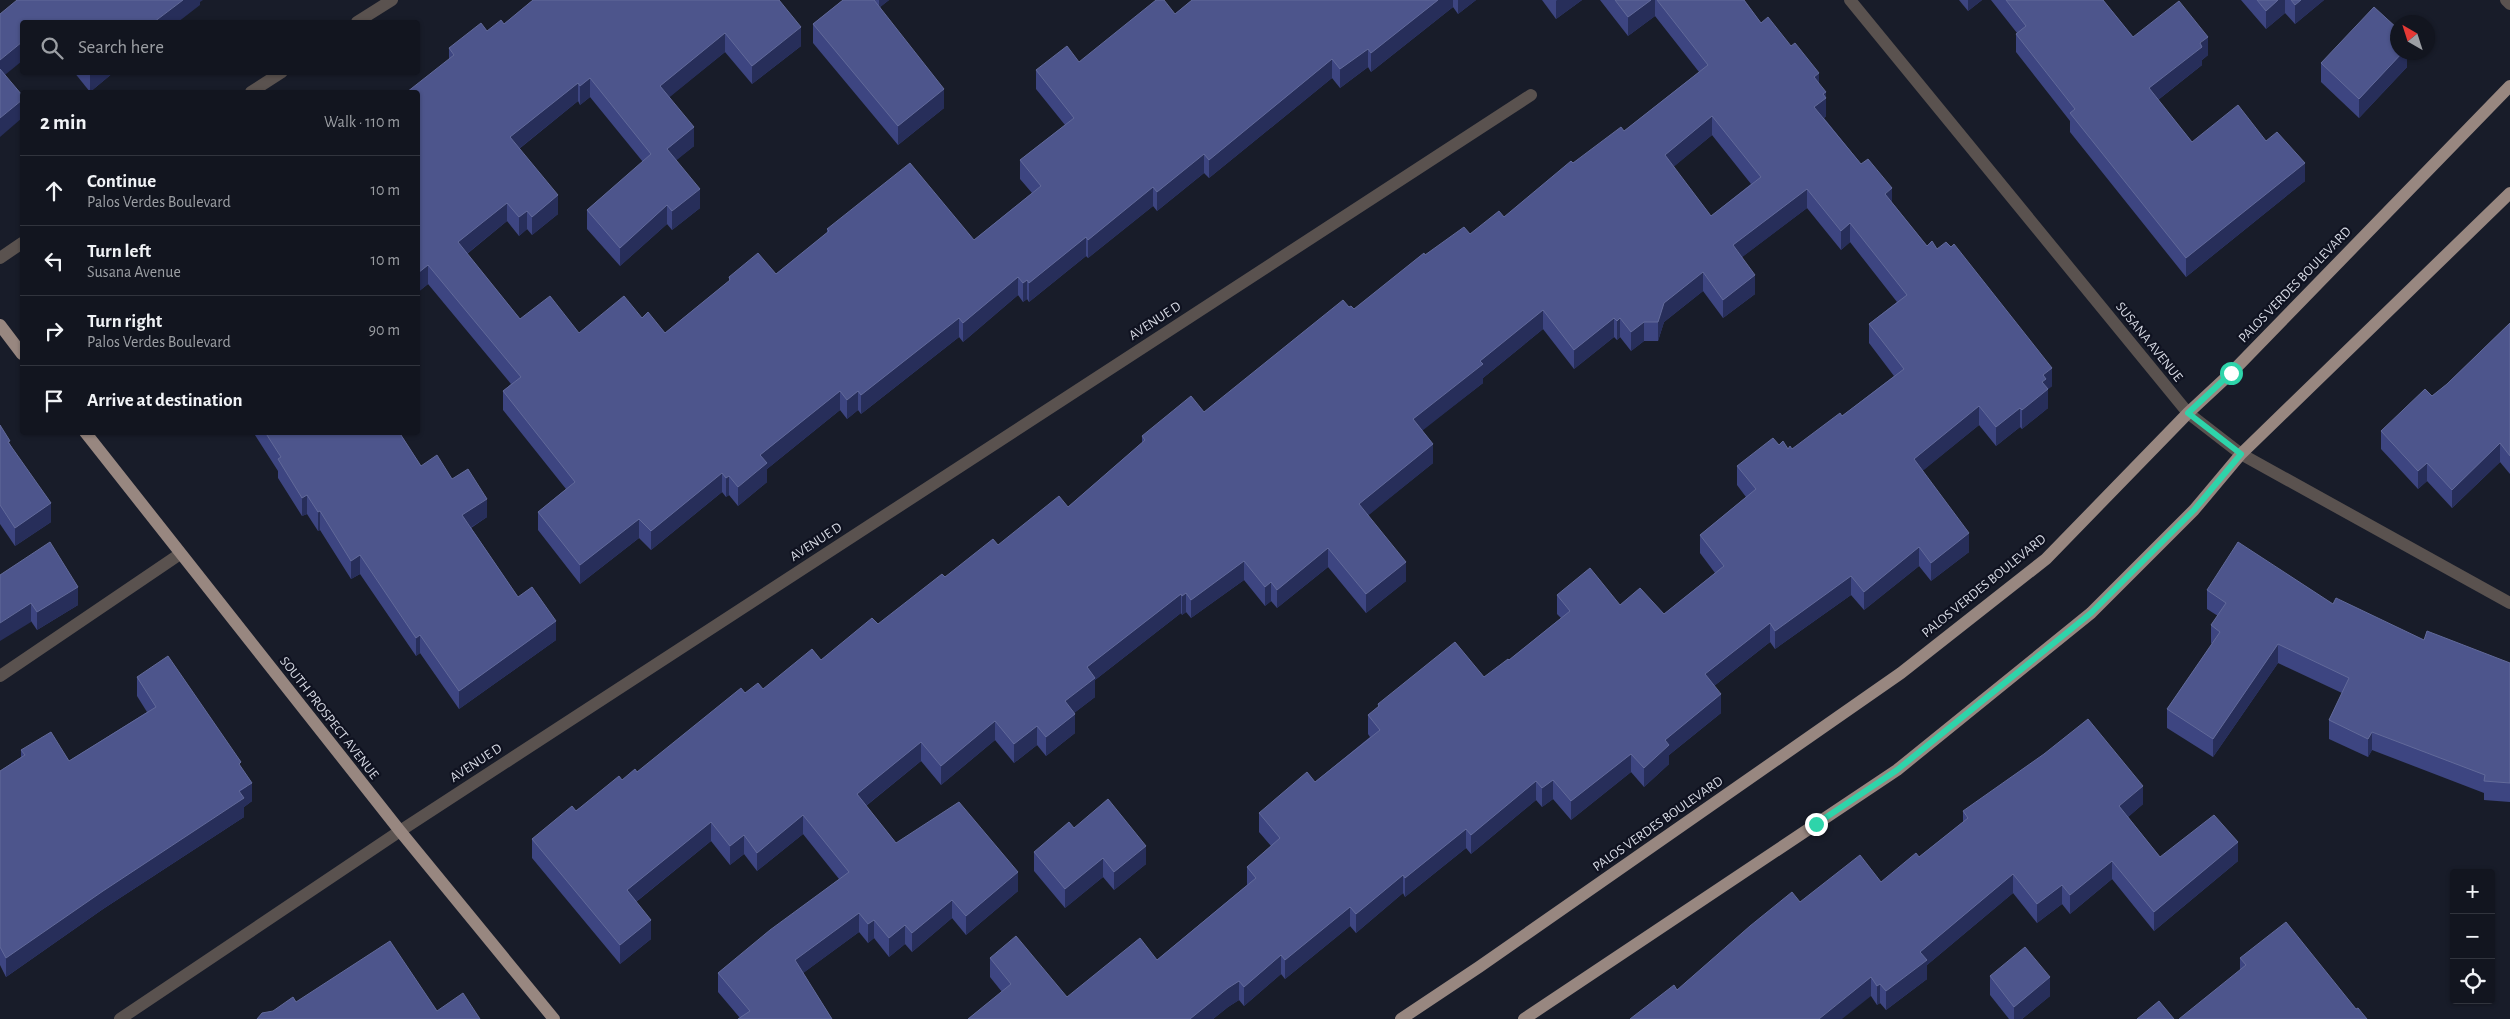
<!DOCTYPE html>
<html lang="en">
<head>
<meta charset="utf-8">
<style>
	:root { --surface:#12151f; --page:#1b1e28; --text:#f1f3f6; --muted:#9c9fa4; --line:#31343d }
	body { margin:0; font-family:"Alegreya Sans",sans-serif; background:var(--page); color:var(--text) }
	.controls { position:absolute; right:15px; bottom:15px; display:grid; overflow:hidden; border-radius:5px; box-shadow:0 1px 4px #0004 }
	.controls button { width:45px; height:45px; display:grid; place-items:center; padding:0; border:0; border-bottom:1px solid var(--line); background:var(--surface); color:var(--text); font:25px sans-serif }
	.compass { position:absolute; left:2390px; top:15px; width:45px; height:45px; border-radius:50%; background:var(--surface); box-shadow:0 1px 4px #0004; rotate:321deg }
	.stop { position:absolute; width:15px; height:15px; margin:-11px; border:4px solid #2ed4aa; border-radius:50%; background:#fff }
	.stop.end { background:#2ed4aa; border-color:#fff; box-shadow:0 1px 5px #0008 }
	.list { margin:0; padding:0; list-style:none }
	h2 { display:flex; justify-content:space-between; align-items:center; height:65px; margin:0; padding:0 20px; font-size:21px }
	h2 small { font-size:16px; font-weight:400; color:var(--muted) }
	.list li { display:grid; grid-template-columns:32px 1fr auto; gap:15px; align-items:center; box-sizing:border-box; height:70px; padding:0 20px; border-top:1px solid var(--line) }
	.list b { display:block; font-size:19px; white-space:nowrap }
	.list p { margin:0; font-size:16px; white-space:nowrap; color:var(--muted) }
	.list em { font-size:16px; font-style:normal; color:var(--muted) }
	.icon { flex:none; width:28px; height:28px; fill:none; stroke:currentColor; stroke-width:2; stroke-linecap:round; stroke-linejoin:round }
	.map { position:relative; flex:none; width:2510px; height:1019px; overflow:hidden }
	.search { position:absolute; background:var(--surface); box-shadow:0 1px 4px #0004; left:20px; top:20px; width:400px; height:55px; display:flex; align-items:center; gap:12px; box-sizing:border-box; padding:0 18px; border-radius:5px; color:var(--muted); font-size:19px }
	.panel { position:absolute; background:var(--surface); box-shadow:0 1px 4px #0004; left:20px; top:90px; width:400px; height:345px; border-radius:5px }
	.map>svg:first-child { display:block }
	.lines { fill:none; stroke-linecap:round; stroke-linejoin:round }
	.minor { stroke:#5a524f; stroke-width:12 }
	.major { stroke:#988780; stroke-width:12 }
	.wall { fill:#3d4581; fill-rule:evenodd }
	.shaded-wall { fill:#272e5a }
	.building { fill:#4d558c; stroke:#626a9a; fill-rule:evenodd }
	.route { stroke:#2ed4aa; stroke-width:6 }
	.labels { text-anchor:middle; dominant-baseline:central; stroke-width:4.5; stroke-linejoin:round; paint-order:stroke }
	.street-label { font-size:14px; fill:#d6d9e3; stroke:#0f1220 }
</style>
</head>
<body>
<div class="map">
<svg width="2510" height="1019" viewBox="0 0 2510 1019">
	<rect width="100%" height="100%" fill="#181c29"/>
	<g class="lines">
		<g class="minor">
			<path d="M 1850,0 L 2188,413 L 2241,454 L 2510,603"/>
			<path d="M 2506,0 L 2510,4"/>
			<path d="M 357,22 L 392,0"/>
			<path d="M 251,92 L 282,72"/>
			<path d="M 0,258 L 22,243"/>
			<path d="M 0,676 L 180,554"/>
			<path d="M 120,1019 L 400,831 L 1531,95"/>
		</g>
		<g class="major">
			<path d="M 0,325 L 22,354"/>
			<path d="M 85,432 L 400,831 L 554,1019"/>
			<path d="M 1401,1019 L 1479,967 L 1901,673 L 2046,559 L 2188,413 L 2231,373 L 2510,86"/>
			<path d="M 1524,1019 L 1897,770 L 2091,613 L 2194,510 L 2241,454 L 2510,193"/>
		</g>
	</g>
	<g class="wall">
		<path d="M 533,0 L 801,46 L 752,84 L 725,52 L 669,97 L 694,146 L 676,160 L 700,208 L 672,230 L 667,224 L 620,266 L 587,229 L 587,210 L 643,162 L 590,97 L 580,105 L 578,101 L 519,149 L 558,214 L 532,235 L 527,229 L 519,236 L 507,221 L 467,254 L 520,319 L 579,333 L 642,318 L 665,333 L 729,281 L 729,277 L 776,274 L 827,233 L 827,229 L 974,240 L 1032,193 L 1020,179 L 1020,160 L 1065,125 L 1036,89 L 1036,70 L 1079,62 L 1175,14 L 1192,0 L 1476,0 L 1458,14 L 1453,7 L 1371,72 L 1368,67 L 1340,88 L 1332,78 L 1209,178 L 1204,173 L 1157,211 L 1153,206 L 1088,258 L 1086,256 L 1029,302 L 1027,299 L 1023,302 L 1018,295 L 963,342 L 959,337 L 861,414 L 858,410 L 847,419 L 840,410 L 767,469 L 767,482 L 738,506 L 729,495 L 726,497 L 722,492 L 651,550 L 639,538 L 580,584 L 538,530 L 538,512 L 566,489 L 503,410 L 503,391 L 511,384 L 428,284 L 418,292 L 449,59 L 449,48 L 504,24 Z"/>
		<path d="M 843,0 L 889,0 L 880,7 L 944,108 L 898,145 L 813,43 L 813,24 Z"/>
		<path d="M 1542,0 L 1582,0 L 1556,19 Z"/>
		<path d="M 1600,0 L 1744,0 L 1761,23 L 1819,84 L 1826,97 L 1826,116 L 1824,118 L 1927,246 L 1937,249 L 2052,386 L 2048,389 L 2048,408 L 2022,429 L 2020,427 L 1996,446 L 1979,425 L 1922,471 L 1969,552 L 1931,581 L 1919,566 L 1864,610 L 1851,595 L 1775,649 L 1770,642 L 1714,686 L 1721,713 L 1669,755 L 1669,764 L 1644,787 L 1631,772 L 1571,820 L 1553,799 L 1542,807 L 1536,800 L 1471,854 L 1466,848 L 1405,897 L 1403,893 L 1356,933 L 1350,926 L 1285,979 L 1281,974 L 1244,1006 L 1239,1000 L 1228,1007 L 1213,1019 L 968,1019 L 1002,992 L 990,977 L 990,958 L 1067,997 L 1157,960 L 1247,885 L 1247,867 L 1271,846 L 1259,832 L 1259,813 L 1315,782 L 1370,737 L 1368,734 L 1368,715 L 1378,707 L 1378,704 L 1484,677 L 1509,660 L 1561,618 L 1557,614 L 1557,595 L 1620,605 L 1664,614 L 1715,573 L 1700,553 L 1700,535 L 1746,497 L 1737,485 L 1737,466 L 1779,445 L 1788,449 L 1792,449 L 1842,416 L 1894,376 L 1869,343 L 1869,324 L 1897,302 L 1850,242 L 1841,250 L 1807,208 L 1742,257 L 1755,294 L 1723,318 L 1703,291 L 1664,322 L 1658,341 L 1644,341 L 1631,351 L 1620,337 L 1617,340 L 1614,337 L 1574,369 L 1543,329 L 1483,378 L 1483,383 L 1422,430 L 1433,463 L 1368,515 L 1406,581 L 1366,613 L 1328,567 L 1277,608 L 1271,601 L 1265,606 L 1244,580 L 1191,618 L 1186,612 L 1182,615 L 1181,613 L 1095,680 L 1095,697 L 1074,713 L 1075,733 L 1046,756 L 1037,745 L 1014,763 L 995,740 L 941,785 L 921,761 L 866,806 L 896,843 L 1018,891 L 966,935 L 952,918 L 912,952 L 905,944 L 889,957 L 874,938 L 868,943 L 859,932 L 803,973 L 832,1019 L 740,1018 L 718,992 L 718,973 L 839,879 L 803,834 L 757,871 L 744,854 L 730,865 L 711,841 L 636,902 L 651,939 L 620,964 L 532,858 L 532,839 L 622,780 L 637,772 L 745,693 L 763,689 L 821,660 L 878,624 L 945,577 L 998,545 L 1068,507 L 1142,443 L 1142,436 L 1204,412 L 1349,307 L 1354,309 L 1425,255 L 1470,234 L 1504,217 L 1573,163 L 1624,131 L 1699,72 L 1655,16 L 1628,36 ZM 1712,135 L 1751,184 L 1711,216 L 1673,167 Z"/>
		<path d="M 1959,0 L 1982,0 L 1968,11 Z"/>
		<path d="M 1991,0 L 2103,0 L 2133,37 L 2208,55 L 2202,60 L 2202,65 L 2158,100 L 2192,142 L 2266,141 L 2305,181 L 2186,277 L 2070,132 L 2070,121 L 2016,52 L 2016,34 L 2017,33 Z"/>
		<path d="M 2241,0 L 2324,0 L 2295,24 L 2285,13 L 2266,29 Z"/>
		<path d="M 2398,52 L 2407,52 L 2407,67 L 2359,118 L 2321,82 L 2321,63 Z"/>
		<path d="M 74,72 L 114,72 L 90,92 Z"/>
		<path d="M 2510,323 L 2510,474 L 2500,462 L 2452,508 L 2427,481 L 2418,489 L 2381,449 L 2381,431 L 2432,396 L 2447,384 Z"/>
		<path d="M 0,425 L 51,522 L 15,546 L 0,524 Z"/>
		<path d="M 253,432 L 399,432 L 421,466 L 452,479 L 487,517 L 471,528 L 518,597 L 556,640 L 459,709 L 420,653 L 416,656 L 360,574 L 351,579 L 320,530 L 318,531 L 307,514 L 302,516 L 278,478 L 278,471 Z"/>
		<path d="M 0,575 L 78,605 L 37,630 Z"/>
		<path d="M 2207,590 L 2333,604 L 2424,640 L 2510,663 L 2510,802 L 2484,800 L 2484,793 L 2372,750 L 2368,757 L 2329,739 L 2329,720 L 2342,693 L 2278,663 L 2213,757 L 2167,728 L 2167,709 L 2212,644 L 2211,643 L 2211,625 L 2218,616 L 2207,609 Z"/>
		<path d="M 137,677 L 241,767 L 252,801 L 244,807 L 244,817 L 103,909 L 6,977 L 0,965 L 0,771 L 21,757 L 21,750 L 69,761 L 147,712 L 137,696 Z"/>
		<path d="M 2143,804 L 2128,817 L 2160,857 L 2238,861 L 2154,931 L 2112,879 L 2070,914 L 2062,904 L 2037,923 L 2013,893 L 1927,965 L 1927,979 L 1886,1010 L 1880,1003 L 1877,1005 L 1871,996 L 1677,990 L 1800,902 L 1881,882 L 1919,857 L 1963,822 L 1963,811 Z"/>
		<path d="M 1074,828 L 1146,864 L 1114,890 L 1103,877 L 1065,908 L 1034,871 L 1034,852 Z"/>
		<path d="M 2240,958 L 2356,1009 L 2240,969 Z"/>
		<path d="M 1990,976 L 2050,996 L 2022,1019 L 2009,1019 L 1990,995 Z"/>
	</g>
	<g class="shaded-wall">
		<path d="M 183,0 L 203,0 L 200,2 L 200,5 L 178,22 L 154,22 Z"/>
		<path d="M 879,0 L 889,0 L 879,8 Z"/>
		<path d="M 1438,0 L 1453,0 L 1453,7 L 1371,72 L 1371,53 Z"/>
		<path d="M 1458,0 L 1476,0 L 1458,14 Z"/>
		<path d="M 1557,0 L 1582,0 L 1556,19 L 1556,1 Z"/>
		<path d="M 1651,0 L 1655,0 L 1655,16 L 1628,36 L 1628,17 Z"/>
		<path d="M 1968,0 L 1982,0 L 1968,11 Z"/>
		<path d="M 2278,0 L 2285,0 L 2285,13 L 2266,29 L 2266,11 Z"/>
		<path d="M 2301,0 L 2324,0 L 2295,24 L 2295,5 Z"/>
		<path d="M 801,27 L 801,46 L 752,84 L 752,66 Z"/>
		<path d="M 725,33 L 725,52 L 660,105 L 660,86 Z"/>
		<path d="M 2208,37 L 2208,55 L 2202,60 L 2202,65 L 2149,107 L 2149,88 Z"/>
		<path d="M 22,42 L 22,61 L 0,79 L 0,60 Z"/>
		<path d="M 1368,49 L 1368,67 L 1340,88 L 1340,69 Z"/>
		<path d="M 2403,52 L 2407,52 L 2407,67 L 2359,118 L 2359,99 Z"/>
		<path d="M 1332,59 L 1332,78 L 1209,178 L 1209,160 Z"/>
		<path d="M 90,72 L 114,72 L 90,92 Z"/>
		<path d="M 1819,73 L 1819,92 L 1814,77 Z"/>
		<path d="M 590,78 L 590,97 L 580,105 L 580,86 Z"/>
		<path d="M 578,83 L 578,101 L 510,156 L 510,137 Z"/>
		<path d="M 944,89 L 944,108 L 898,145 L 898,126 Z"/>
		<path d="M 1826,92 L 1826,116 L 1814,126 L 1814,107 L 1823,94 Z"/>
		<path d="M 22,100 L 22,118 L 0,137 L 0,118 Z"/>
		<path d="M 1712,116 L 1712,135 L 1665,174 L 1665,155 Z"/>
		<path d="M 694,127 L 694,146 L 667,168 L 667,149 Z"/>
		<path d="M 1204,154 L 1204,173 L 1157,211 L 1157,192 Z"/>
		<path d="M 2305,163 L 2305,181 L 2186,277 L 2186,258 Z"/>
		<path d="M 1153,187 L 1153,206 L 1088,258 L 1088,240 Z"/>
		<path d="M 1892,188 L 1892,207 L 1885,194 Z"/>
		<path d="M 700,189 L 700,208 L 672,230 L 672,211 Z"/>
		<path d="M 1807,189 L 1807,208 L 1733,264 L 1733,245 Z"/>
		<path d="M 558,195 L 558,214 L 532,235 L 532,217 Z"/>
		<path d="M 507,203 L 507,221 L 458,261 L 458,242 Z"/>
		<path d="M 667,205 L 667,224 L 620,266 L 620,248 Z"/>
		<path d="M 527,211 L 527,229 L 519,236 L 519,217 Z"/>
		<path d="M 1850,223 L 1850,242 L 1841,250 L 1841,231 Z"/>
		<path d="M 1086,237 L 1086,256 L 1029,302 L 1029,283 Z"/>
		<path d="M 428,265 L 428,284 L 418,292 L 418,273 Z"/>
		<path d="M 1703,272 L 1703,291 L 1664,322 L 1658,341 L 1658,322 L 1664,303 Z"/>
		<path d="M 1755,275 L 1755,294 L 1723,318 L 1723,300 Z"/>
		<path d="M 1018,277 L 1018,295 L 963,342 L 963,323 Z"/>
		<path d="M 1027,280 L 1027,299 L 1023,302 L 1023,283 Z"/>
		<path d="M 1543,310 L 1543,329 L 1483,378 L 1483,383 L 1413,438 L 1413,419 L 1480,361 Z"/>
		<path d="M 959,318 L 959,337 L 861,414 L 861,395 Z"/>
		<path d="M 1614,318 L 1614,337 L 1574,369 L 1574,350 Z"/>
		<path d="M 1620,318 L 1620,337 L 1617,340 L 1617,321 Z"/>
		<path d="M 1644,322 L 1644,341 L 1631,351 L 1631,332 Z"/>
		<path d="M 2052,368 L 2052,386 L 2046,391 L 2048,389 L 2048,408 L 2022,429 L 2022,410 L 2043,375 Z"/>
		<path d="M 840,391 L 840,410 L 767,469 L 767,482 L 738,506 L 738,487 L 760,455 Z"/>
		<path d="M 858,391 L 858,410 L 847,419 L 847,400 Z"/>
		<path d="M 1979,406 L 1979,425 L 1914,478 L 1914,459 Z"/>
		<path d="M 2020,408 L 2020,427 L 1996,446 L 1996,427 Z"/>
		<path d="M 2500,443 L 2500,462 L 2452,508 L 2452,490 Z"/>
		<path d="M 1433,444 L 1433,463 L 1359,523 L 1359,504 Z"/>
		<path d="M 2427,463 L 2427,481 L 2418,489 L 2418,471 Z"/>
		<path d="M 722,473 L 722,492 L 651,550 L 651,531 Z"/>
		<path d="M 729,476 L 729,495 L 726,497 L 726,478 Z"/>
		<path d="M 307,495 L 307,514 L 302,516 L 302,498 Z"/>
		<path d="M 487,499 L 487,517 L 462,533 L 462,515 Z"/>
		<path d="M 51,503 L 51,522 L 15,546 L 15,528 Z"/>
		<path d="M 320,511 L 320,530 L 318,531 L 318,512 Z"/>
		<path d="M 639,519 L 639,538 L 580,584 L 580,565 Z"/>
		<path d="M 1969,533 L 1969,552 L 1931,581 L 1931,563 Z"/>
		<path d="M 1919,547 L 1919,566 L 1864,610 L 1864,592 Z"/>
		<path d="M 1328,548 L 1328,567 L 1277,608 L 1277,590 Z"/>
		<path d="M 360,555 L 360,574 L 351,579 L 351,561 Z"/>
		<path d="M 1244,561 L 1244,580 L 1191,618 L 1191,600 Z"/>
		<path d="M 1406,562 L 1406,581 L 1366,613 L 1366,594 Z"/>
		<path d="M 1851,576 L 1851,595 L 1775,649 L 1775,631 Z"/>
		<path d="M 1271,582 L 1271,601 L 1265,606 L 1265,587 Z"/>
		<path d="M 78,587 L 78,605 L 37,630 L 37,612 Z"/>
		<path d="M 1186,593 L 1186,612 L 1182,615 L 1182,596 Z"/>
		<path d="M 1181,594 L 1181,613 L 1095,680 L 1095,697 L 1065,720 L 1065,701 L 1087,667 Z"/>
		<path d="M 31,603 L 31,622 L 0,641 L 0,623 Z"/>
		<path d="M 556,621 L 556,640 L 459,709 L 459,691 Z"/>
		<path d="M 1770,623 L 1770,642 L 1705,693 L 1705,674 Z"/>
		<path d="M 420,635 L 420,653 L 416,656 L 416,638 Z"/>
		<path d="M 2278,644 L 2278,663 L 2213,757 L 2213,739 Z"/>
		<path d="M 1721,694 L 1721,713 L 1669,755 L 1669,764 L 1644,787 L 1644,768 L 1665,740 Z"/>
		<path d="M 1075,714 L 1075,733 L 1046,756 L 1046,737 Z"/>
		<path d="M 995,721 L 995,740 L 941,785 L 941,766 Z"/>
		<path d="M 1037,726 L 1037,745 L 1014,763 L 1014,744 Z"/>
		<path d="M 2372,732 L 2372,750 L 2368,757 L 2368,739 Z"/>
		<path d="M 921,742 L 921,761 L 857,813 L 857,794 Z"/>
		<path d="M 1631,754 L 1631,772 L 1571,820 L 1571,801 Z"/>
		<path d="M 1553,780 L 1553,799 L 1542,807 L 1542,788 Z"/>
		<path d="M 1536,781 L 1536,800 L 1471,854 L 1471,835 Z"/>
		<path d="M 252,783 L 252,801 L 244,807 L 244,817 L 103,909 L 6,977 L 6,958 Z"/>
		<path d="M 2143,786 L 2143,804 L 2119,825 L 2119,806 Z"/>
		<path d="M 803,815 L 803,834 L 757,871 L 757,853 Z"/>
		<path d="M 711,822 L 711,841 L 627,909 L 627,890 Z"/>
		<path d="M 1466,829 L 1466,848 L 1405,897 L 1405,878 Z"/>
		<path d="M 744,835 L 744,854 L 730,865 L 730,846 Z"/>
		<path d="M 2238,842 L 2238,861 L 2154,931 L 2154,912 Z"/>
		<path d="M 1146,846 L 1146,864 L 1114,890 L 1114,872 Z"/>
		<path d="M 1103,858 L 1103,877 L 1065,908 L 1065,889 Z"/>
		<path d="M 2112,861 L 2112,879 L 2070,914 L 2070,895 Z"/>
		<path d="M 1018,872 L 1018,891 L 966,935 L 966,916 Z"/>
		<path d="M 2013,874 L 2013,893 L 1927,965 L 1927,979 L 1886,1010 L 1886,991 L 1920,952 Z"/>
		<path d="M 1403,875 L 1403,893 L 1356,933 L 1356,914 Z"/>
		<path d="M 2062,885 L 2062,904 L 2037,923 L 2037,904 Z"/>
		<path d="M 952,900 L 952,918 L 912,952 L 912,933 Z"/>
		<path d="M 1350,907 L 1350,926 L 1285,979 L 1285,960 Z"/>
		<path d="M 859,913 L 859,932 L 795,979 L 795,960 Z"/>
		<path d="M 651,920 L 651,939 L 620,964 L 620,945 Z"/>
		<path d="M 874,920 L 874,938 L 868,943 L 868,924 Z"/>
		<path d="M 905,925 L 905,944 L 889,957 L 889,938 Z"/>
		<path d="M 1281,955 L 1281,974 L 1244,1006 L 1244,987 Z"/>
		<path d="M 1871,977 L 1871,996 L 1842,1019 L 1819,1019 Z"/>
		<path d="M 2050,977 L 2050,996 L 2022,1019 L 2014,1019 L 2014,1007 Z"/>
		<path d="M 1239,981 L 1239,1000 L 1228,1007 L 1213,1019 L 1190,1019 L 1228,988 Z"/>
		<path d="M 1880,984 L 1880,1003 L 1877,1005 L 1877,986 Z"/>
	</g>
	<g class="building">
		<path d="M 17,0 L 183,0 L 154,22 L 50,22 L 48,21 L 46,22 L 22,22 L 22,42 L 0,60 L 0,14 Z"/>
		<path d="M 533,0 L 779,0 L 801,27 L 752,66 L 725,33 L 660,86 L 694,127 L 667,149 L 700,189 L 672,211 L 667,205 L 620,248 L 587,210 L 651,154 L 590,78 L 580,86 L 578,83 L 510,137 L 558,195 L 532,217 L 527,211 L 519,217 L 507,203 L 458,242 L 520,319 L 550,296 L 579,333 L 624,296 L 642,318 L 648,312 L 665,333 L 730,280 L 729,277 L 758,253 L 776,274 L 829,231 L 827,229 L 910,163 L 974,240 L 1041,186 L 1020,160 L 1074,118 L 1036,70 L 1067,46 L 1079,62 L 1156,0 L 1164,0 L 1175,14 L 1192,0 L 1438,0 L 1371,53 L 1368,49 L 1340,69 L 1332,59 L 1209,160 L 1204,154 L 1157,192 L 1153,187 L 1088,240 L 1086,237 L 1029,283 L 1027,280 L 1023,283 L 1018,277 L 963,323 L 959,318 L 861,395 L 858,391 L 847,400 L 840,391 L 760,455 L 767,463 L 738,487 L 729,476 L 726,478 L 722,473 L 651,531 L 639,519 L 580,565 L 538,512 L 575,482 L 503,391 L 521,377 L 428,265 L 418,273 L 418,92 L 407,92 L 454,55 L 449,48 L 481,23 L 487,31 L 501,20 L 504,24 Z"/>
		<path d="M 843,0 L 874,0 L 944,89 L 898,126 L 813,24 Z"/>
		<path d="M 1615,0 L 1651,0 L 1628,17 Z"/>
		<path d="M 1657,0 L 1744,0 L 1761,23 L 1768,17 L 1791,46 L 1795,43 L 1819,73 L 1814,77 L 1826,92 L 1823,94 L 1826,98 L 1814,107 L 1861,164 L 1868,159 L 1892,188 L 1885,194 L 1927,246 L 1932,241 L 1937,249 L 1946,242 L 1951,247 L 1954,244 L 2052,368 L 2043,375 L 2046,379 L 2042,382 L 2048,389 L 2022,410 L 2020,408 L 1996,427 L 1979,406 L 1914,459 L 1969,533 L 1931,563 L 1919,547 L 1864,592 L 1851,576 L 1775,631 L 1770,623 L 1705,674 L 1721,694 L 1665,740 L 1669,745 L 1644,768 L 1631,754 L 1571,801 L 1553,780 L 1542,788 L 1536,781 L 1471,835 L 1466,829 L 1405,878 L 1403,875 L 1356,914 L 1350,907 L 1285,960 L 1281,955 L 1244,987 L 1239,981 L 1228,988 L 1190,1019 L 968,1019 L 1011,984 L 990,958 L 1016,936 L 1067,997 L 1140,938 L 1157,960 L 1256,878 L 1247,867 L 1280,838 L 1259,813 L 1307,772 L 1315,782 L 1380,730 L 1368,715 L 1379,706 L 1378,704 L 1455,642 L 1484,677 L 1508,659 L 1509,660 L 1570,611 L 1557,595 L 1590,568 L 1620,605 L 1640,588 L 1664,614 L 1724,566 L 1700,535 L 1756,489 L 1737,466 L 1773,438 L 1779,445 L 1783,441 L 1788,449 L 1790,446 L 1792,449 L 1840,413 L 1842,416 L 1904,369 L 1869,324 L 1907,295 L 1850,223 L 1841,231 L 1807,189 L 1733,245 L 1755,275 L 1723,300 L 1703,272 L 1664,303 L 1658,322 L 1644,322 L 1631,332 L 1620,318 L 1617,321 L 1614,318 L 1574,350 L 1543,310 L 1480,361 L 1483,364 L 1413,419 L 1433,444 L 1359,504 L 1406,562 L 1366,594 L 1328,548 L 1277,590 L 1271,582 L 1265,587 L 1244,561 L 1191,600 L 1186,593 L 1182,596 L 1181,594 L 1087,667 L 1095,678 L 1065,701 L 1075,714 L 1046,737 L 1037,726 L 1014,744 L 995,721 L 941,766 L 921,742 L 857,794 L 896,843 L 959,802 L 1018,872 L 966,916 L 952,900 L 912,933 L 905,925 L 889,938 L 874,920 L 868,924 L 859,913 L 795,960 L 832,1019 L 738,1019 L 750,1011 L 718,973 L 770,930 L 849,872 L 803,815 L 757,853 L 744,835 L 730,846 L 711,822 L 627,890 L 651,920 L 620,945 L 532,839 L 572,806 L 576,811 L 619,776 L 622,780 L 635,769 L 637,772 L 741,688 L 745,693 L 758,683 L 763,689 L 812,649 L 821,660 L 872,618 L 878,624 L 942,574 L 945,577 L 993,539 L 998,545 L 1059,496 L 1068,507 L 1145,440 L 1142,436 L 1191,396 L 1204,412 L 1343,300 L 1349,307 L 1351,306 L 1354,309 L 1424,253 L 1425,255 L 1464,227 L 1470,234 L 1499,211 L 1504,217 L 1571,161 L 1573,163 L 1621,127 L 1624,131 L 1708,65 ZM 1712,116 L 1761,177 L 1711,216 L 1665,155 Z"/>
		<path d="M 2006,0 L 2103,0 L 2133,37 L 2179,1 L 2208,37 L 2200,43 L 2202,47 L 2149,88 L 2192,142 L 2238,105 L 2266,141 L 2277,132 L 2305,163 L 2186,258 L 2070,113 L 2075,109 L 2016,34 L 2026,26 Z"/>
		<path d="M 2257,0 L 2278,0 L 2266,11 Z"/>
		<path d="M 2291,0 L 2301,0 L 2295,5 Z"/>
		<path d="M 2374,7 L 2398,29 L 2398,52 L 2403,52 L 2359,99 L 2321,63 Z"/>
		<path d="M 0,69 L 22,95 L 22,100 L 0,118 Z"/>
		<path d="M 2510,323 L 2510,456 L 2500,443 L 2452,490 L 2427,463 L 2418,471 L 2381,431 L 2425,389 L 2432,396 L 2447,384 Z"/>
		<path d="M 0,425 L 10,441 L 8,442 L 51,503 L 15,528 L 0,505 Z"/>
		<path d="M 265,432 L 399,432 L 421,466 L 437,455 L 452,479 L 468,469 L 487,499 L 462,515 L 518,597 L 532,587 L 556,621 L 459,691 L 420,635 L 416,638 L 360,555 L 351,561 L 320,511 L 318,512 L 307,495 L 302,498 L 278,459 L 281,457 Z"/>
		<path d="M 50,542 L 78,587 L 37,612 L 31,603 L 0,623 L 0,575 Z"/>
		<path d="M 2238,542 L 2333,604 L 2336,598 L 2424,640 L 2427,631 L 2510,663 L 2510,783 L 2484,781 L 2485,775 L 2372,732 L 2368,739 L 2329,720 L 2349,678 L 2278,644 L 2213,739 L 2167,709 L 2220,632 L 2211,625 L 2226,603 L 2207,590 Z"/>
		<path d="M 168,656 L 241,762 L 239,764 L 252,783 L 239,791 L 244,798 L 103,891 L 6,958 L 0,947 L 0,771 L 25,755 L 21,750 L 51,732 L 69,761 L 156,707 L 137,677 Z"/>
		<path d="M 2088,719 L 2143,786 L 2119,806 L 2160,857 L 2214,815 L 2238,842 L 2154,912 L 2112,861 L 2070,895 L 2062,885 L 2037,904 L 2013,874 L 1920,952 L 1927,960 L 1886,991 L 1880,984 L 1877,986 L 1871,977 L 1819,1019 L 1630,1019 L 1674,985 L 1677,990 L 1750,926 L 1792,892 L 1800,902 L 1860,855 L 1881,882 L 1916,853 L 1919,857 L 1968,818 L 1963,811 L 2044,754 Z"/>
		<path d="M 1108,799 L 1146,846 L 1114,872 L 1103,858 L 1065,889 L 1034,852 L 1069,822 L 1074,828 Z"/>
		<path d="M 2286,922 L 2356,1009 L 2358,1008 L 2367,1019 L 2179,1019 L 2246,965 L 2240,958 Z"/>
		<path d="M 390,941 L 437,1011 L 463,993 L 480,1019 L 257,1019 L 262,1013 L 273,1011 L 293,997 L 296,1002 Z"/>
		<path d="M 2025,947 L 2050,977 L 2014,1007 L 1990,976 Z"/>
		<path d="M 2159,1001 L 2174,1019 L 2137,1019 Z"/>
	</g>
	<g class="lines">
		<path class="route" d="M 1816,824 L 1897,770 L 2091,613 L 2194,510 L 2241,454 L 2188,413 L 2231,373"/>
	</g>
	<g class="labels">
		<g class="street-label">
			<text transform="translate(2295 285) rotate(-46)">PALOS VERDES BOULEVARD</text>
			<text transform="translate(1155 321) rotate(-33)">AVENUE D</text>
			<text transform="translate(2149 342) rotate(51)">SUSANA AVENUE</text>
			<text transform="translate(816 542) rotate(-33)">AVENUE D</text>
			<text transform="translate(1984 586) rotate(-39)">PALOS VERDES BOULEVARD</text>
			<text transform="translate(329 718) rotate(52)">SOUTH PROSPECT AVENUE</text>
			<text transform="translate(476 763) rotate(-33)">AVENUE D</text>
			<text transform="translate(1658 824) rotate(-35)">PALOS VERDES BOULEVARD</text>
		</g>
	</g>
</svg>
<div class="controls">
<button>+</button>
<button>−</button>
<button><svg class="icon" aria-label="locate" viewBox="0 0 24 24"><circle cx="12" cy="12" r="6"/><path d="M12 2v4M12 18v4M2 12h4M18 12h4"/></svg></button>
</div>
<svg class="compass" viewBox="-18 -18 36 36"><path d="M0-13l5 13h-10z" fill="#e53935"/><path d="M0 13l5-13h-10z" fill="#9c9fa4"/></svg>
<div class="stop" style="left:2231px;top:373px"></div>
<div class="stop end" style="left:1816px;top:824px"></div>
<div class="search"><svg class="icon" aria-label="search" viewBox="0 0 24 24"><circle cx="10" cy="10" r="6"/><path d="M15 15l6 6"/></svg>Search here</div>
<section class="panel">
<h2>2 min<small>Walk · 110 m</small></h2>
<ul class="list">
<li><svg class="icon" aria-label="ahead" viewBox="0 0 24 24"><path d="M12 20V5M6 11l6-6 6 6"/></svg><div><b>Continue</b><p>Palos Verdes Boulevard</p></div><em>10 m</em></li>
<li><svg class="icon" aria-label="left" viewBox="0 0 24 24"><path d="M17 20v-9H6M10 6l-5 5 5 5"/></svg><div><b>Turn left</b><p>Susana Avenue</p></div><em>10 m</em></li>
<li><svg class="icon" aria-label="right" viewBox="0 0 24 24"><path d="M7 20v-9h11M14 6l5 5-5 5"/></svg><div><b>Turn right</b><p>Palos Verdes Boulevard</p></div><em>90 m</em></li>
<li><svg class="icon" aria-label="arrive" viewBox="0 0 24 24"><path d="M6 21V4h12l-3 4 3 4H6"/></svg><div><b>Arrive at destination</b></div></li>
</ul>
</section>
</div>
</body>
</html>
